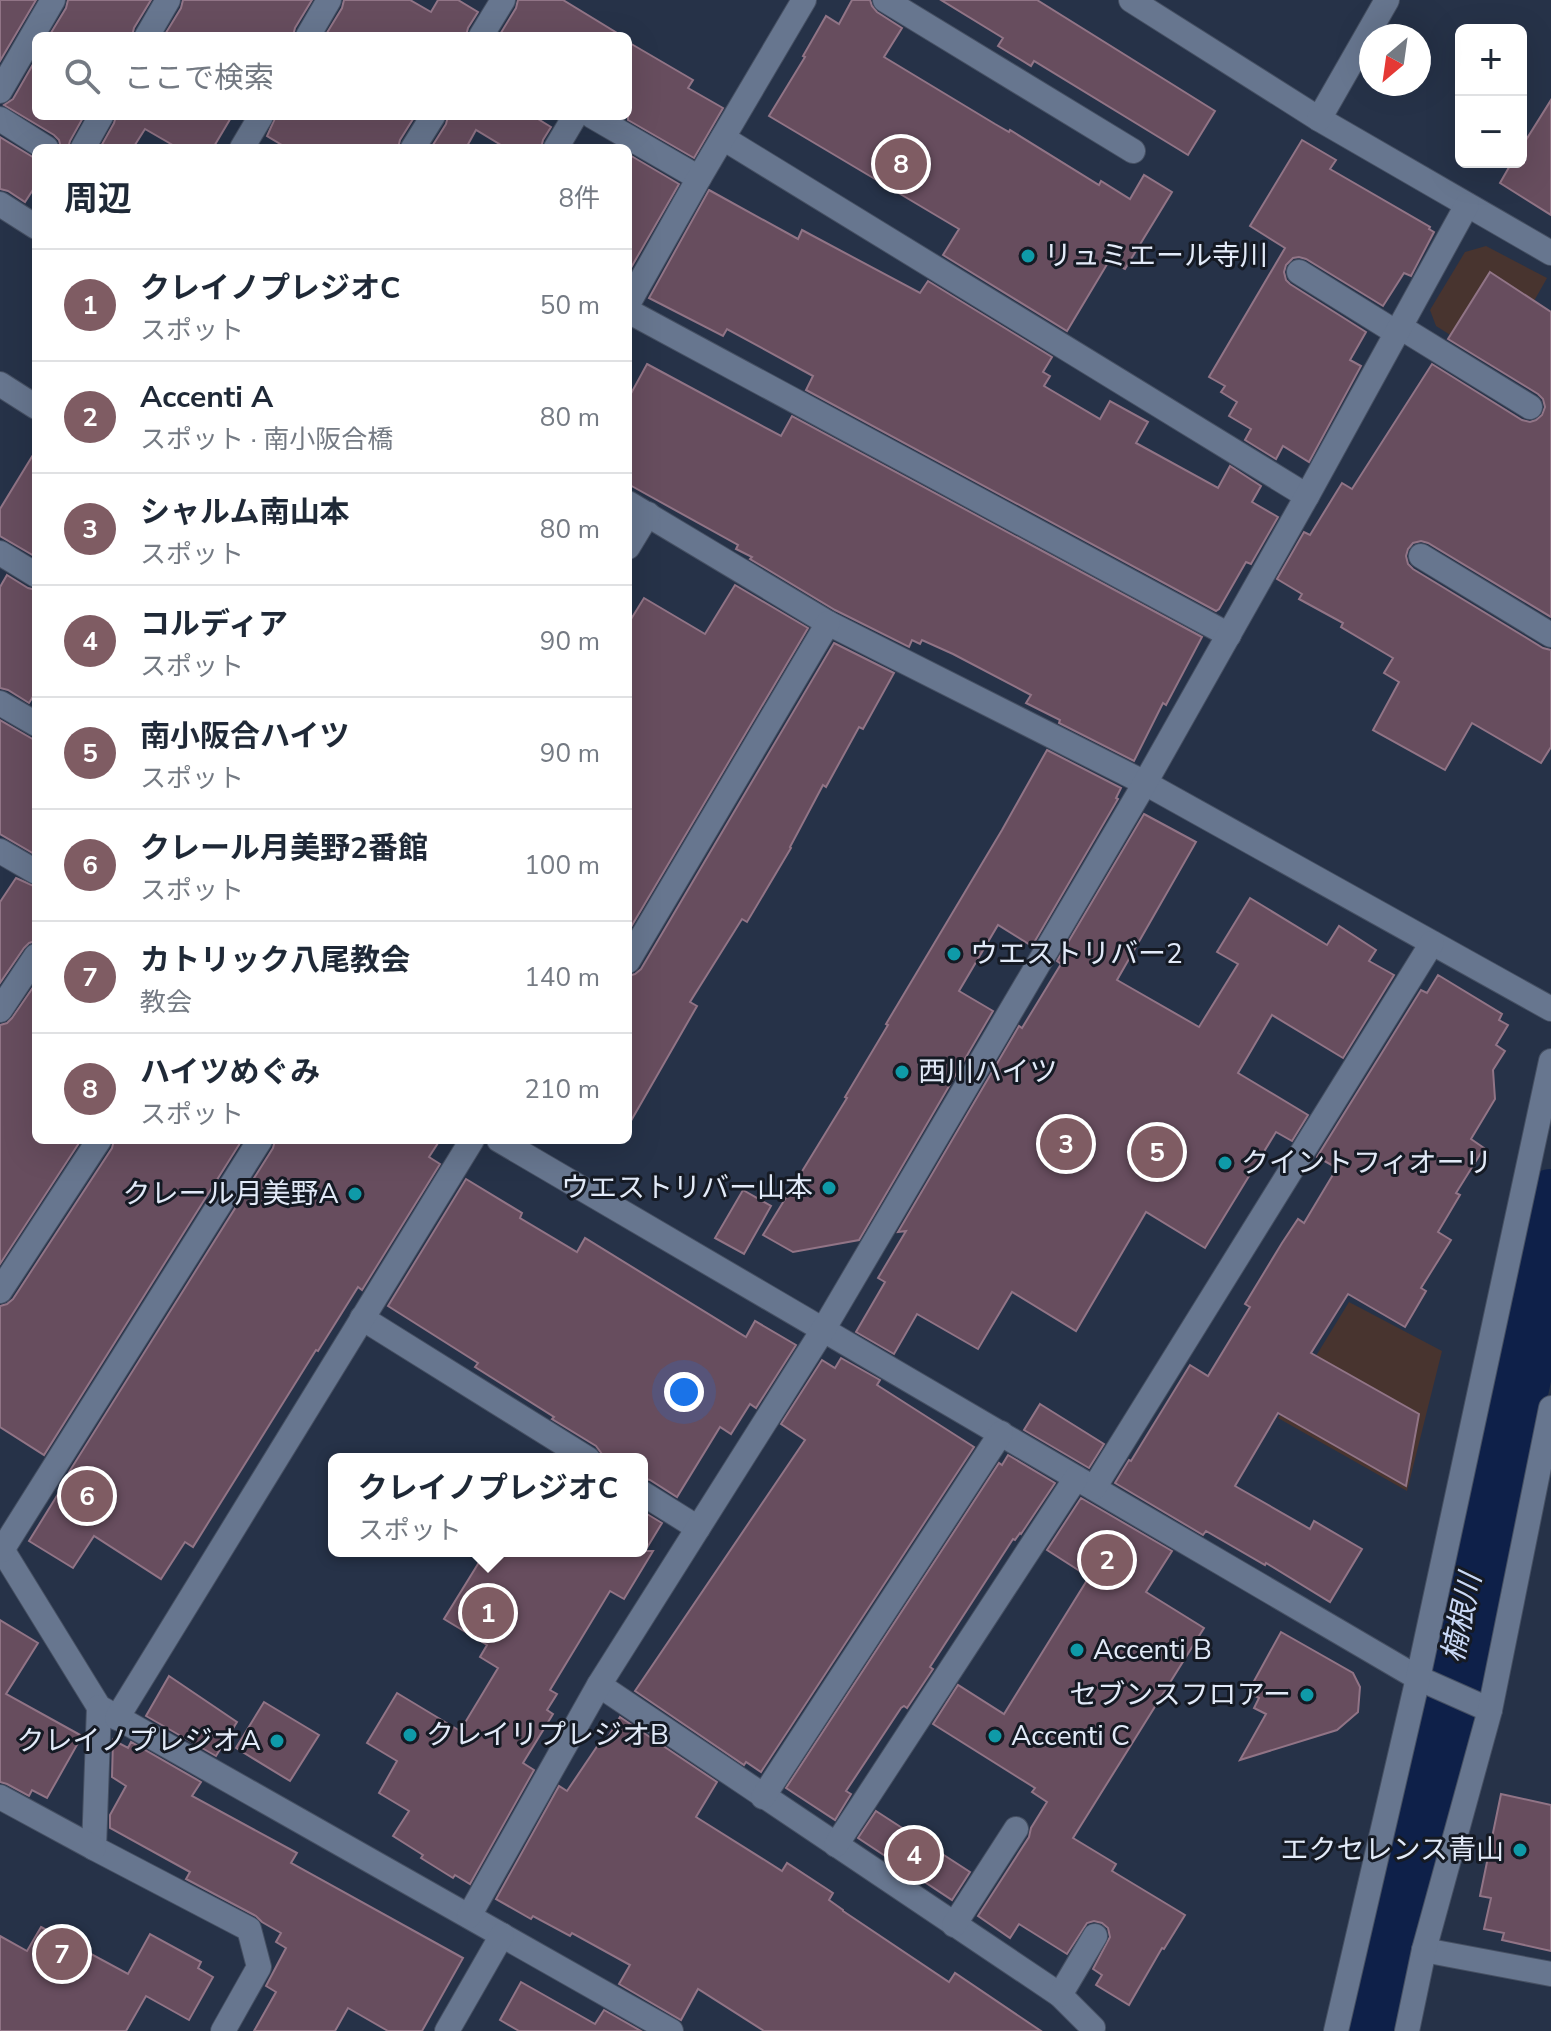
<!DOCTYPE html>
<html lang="ja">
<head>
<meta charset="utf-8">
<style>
	:root { --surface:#fff; --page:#f6f6f7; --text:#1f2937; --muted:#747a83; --line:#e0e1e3; --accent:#7f5c63 }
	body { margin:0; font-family:"Nunito Sans","Noto Sans JP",sans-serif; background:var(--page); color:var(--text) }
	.controls { position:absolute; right:24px; top:24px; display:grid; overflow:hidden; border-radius:12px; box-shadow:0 8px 32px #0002 }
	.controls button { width:72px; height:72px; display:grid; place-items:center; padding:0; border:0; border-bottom:2px solid var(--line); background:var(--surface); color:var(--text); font:40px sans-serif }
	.compass { position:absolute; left:1359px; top:24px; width:72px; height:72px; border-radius:50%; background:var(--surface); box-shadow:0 8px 32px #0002; rotate:209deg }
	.you { position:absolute; left:684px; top:1392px; width:28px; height:28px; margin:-20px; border:6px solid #fff; border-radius:50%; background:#1a73e8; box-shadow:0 0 0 12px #1a73e833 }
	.badge { display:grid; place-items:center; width:52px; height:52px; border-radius:50%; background:var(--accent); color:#fff; font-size:26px; font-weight:700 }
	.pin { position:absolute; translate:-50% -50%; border:4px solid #fff; box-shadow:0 2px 8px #0006 }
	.popup { position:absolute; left:328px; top:1453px; width:320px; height:104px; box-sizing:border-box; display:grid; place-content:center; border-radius:12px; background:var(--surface); filter:drop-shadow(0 2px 6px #0005); font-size:26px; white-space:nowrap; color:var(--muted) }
	.popup b { font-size:30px; color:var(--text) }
	.popup::after { content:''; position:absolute; left:50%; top:100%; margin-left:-16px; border:16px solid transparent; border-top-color:var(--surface) }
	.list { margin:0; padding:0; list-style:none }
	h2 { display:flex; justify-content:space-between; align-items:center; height:104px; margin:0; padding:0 32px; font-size:34px }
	h2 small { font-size:26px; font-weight:400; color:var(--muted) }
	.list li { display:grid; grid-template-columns:52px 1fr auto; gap:24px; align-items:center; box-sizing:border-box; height:112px; padding:0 32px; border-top:2px solid var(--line) }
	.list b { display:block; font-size:30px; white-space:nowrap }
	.list p { margin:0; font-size:26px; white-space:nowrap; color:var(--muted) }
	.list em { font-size:26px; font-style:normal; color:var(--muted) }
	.icon { flex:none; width:44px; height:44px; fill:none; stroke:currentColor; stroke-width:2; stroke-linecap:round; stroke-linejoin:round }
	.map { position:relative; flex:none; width:1551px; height:2031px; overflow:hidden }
	.search { position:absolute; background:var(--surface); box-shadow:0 8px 32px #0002; left:32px; top:32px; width:600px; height:88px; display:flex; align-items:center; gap:20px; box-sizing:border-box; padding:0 28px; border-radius:12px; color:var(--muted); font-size:30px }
	.panel { position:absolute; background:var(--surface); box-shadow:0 8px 32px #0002; left:32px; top:144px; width:600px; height:1000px; border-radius:12px }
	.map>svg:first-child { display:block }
	.industrial { fill:#48342f }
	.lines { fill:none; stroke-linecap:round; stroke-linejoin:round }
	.river { stroke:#0e2049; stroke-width:72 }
	.building { fill:#674d5e; stroke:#917486; stroke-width:2 }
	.minor-casing { stroke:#465063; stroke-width:26 }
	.minor { stroke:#67768f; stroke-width:24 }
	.culture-dot { fill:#0f9aa8; stroke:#151a24; stroke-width:3 }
	.labels { text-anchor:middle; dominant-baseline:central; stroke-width:6; stroke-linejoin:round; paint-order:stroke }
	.poi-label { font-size:28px; fill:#e2eaf8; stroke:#151a24; text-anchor:start }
	.water-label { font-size:30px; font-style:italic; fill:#c9d8f5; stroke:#151a24 }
</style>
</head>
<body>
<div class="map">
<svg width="1551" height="2031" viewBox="0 0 1551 2031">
	<rect width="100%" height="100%" fill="#263248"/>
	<g class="industrial">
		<path d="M 1486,246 L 1547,278 L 1498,365 L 1436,326 L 1430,310 L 1465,252 Z"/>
		<path d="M 1349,1302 L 1442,1351 L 1407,1491 L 1278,1418 Z"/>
	</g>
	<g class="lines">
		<path class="river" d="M 1373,2031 L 1432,1760 L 1463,1627 L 1551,1205"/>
	</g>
	<g class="building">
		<path d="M 0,0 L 36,0 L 0,61 Z"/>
		<path d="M 68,0 L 151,0 L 134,28 L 132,36 L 49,36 L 66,8 Z"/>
		<path d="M 183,0 L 312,0 L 295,28 L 293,36 L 164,36 L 181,8 Z"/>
		<path d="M 344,0 L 410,0 L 431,12 L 438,0 L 458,0 L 478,12 L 468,28 L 466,36 L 325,36 L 342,8 Z"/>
		<path d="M 518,0 L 563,0 L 622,36 L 499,36 L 516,8 Z"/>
		<path d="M 852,0 L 870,0 L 872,6 L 877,12 L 902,28 L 884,57 L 995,124 L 1009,132 L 1010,130 L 1099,185 L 1101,181 L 1130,199 L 1144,175 L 1172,192 L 1125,269 L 1109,261 L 1067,331 L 943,255 L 959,229 L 769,116 L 805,57 L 803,56 L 826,16 L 839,24 Z"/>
		<path d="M 941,0 L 1037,0 L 1215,111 L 1188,155 L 1034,61 L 1031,66 L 998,46 L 1003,38 Z"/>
		<path d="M 628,42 L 693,80 L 688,88 L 723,108 L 694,158 L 628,120 Z"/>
		<path d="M 36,59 L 36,116 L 84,116 L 70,141 L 68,148 L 61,148 L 59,140 L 54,135 L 4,105 L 13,99 Z"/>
		<path d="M 1551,100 L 1551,215 L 1500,183 L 1512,162 L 1521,162 L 1521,148 Z"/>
		<path d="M 116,116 L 232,116 L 213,148 L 178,148 L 145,129 L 133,148 L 100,148 L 114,123 Z"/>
		<path d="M 276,116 L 415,116 L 400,140 L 398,148 L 287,148 L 267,136 Z"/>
		<path d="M 448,116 L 533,116 L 551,127 L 543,140 L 541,148 L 506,148 L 476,130 L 466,148 L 431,148 L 446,124 Z"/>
		<path d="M 0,137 L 36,159 L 36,185 L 25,202 L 8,191 L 0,189 Z"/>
		<path d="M 1302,140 L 1336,160 L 1330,169 L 1430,227 L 1429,229 L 1434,232 L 1411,276 L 1404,273 L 1383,306 L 1306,259 L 1299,257 L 1293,258 L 1286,265 L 1284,272 L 1286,280 L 1290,284 L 1366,332 L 1350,360 L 1361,366 L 1309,462 L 1283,446 L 1276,459 L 1245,440 L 1251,429 L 1229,416 L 1237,402 L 1221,392 L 1225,386 L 1209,377 L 1285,248 L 1250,226 Z"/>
		<path d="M 628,154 L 679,184 L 628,273 Z"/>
		<path d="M 709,190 L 798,239 L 802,230 L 920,293 L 928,281 L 1052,357 L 1043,372 L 1050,376 L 1044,386 L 1100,419 L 1110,401 L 1148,422 L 1136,443 L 1218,488 L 1230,466 L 1261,486 L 1252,502 L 1278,517 L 1251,564 L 1246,562 L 1219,609 L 1216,611 L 806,390 L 813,376 L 727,329 L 723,336 L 649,298 Z"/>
		<path d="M 1490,272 L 1551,312 L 1551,617 L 1428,543 L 1421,541 L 1413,543 L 1408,549 L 1406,556 L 1408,564 L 1413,569 L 1543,648 L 1551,650 L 1551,747 L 1541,763 L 1472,723 L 1445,770 L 1373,730 L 1399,682 L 1384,673 L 1393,658 L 1341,627 L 1343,623 L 1299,599 L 1302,594 L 1277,579 L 1304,532 L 1310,535 L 1342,483 L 1352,489 L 1432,364 L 1522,420 L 1530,422 L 1536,420 L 1542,415 L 1545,407 L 1543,399 L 1538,394 L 1448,339 Z"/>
		<path d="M 647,364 L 781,436 L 792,416 L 1202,637 L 1166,705 L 1163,703 L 1134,761 L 1059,723 L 1060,720 L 1026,703 L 1031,695 L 953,654 L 922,640 L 920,644 L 912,640 L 909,647 L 835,610 L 750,559 L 752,557 L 736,549 L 738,545 L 628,484 L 628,399 Z"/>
		<path d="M 36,450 L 36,557 L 0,536 L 0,509 Z"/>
		<path d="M 7,575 L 28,588 L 36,590 L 36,692 L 29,703 L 8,690 L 0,688 L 0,587 Z"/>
		<path d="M 735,585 L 808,628 L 628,932 L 628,624 L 644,598 L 705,634 Z"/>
		<path d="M 834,643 L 894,673 L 863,729 L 859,727 L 826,787 L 823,785 L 790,847 L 791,848 L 747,922 L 742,919 L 690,1002 L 697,1006 L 628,1126 L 628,976 L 635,974 L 641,969 Z"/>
		<path d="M 0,720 L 36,741 L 36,855 L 0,834 Z"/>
		<path d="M 1047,750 L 1121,788 L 1116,798 L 1118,799 L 1032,946 L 998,925 L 959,991 L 993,1011 L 859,1240 L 793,1252 L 763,1235 L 847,1098 L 845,1097 L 888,1025 L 886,1024 L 1002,830 Z"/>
		<path d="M 1144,814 L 1196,842 L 1117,980 L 1199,1027 L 1238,964 L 1217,952 L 1250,898 L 1327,945 L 1339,926 L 1376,950 L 1369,961 L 1394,975 L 1343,1058 L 1272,1015 L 1238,1073 L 1308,1115 L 1292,1141 L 1276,1132 L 1205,1248 L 1146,1212 L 1076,1331 L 1012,1292 L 978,1349 L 917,1314 L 894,1354 L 856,1332 L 885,1282 L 878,1278 L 906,1231 L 898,1232 L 1019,1026 L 1022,1028 L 1061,964 L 1057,961 Z"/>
		<path d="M 16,878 L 36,887 L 36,941 L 29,943 L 24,948 L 0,983 L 0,902 Z"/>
		<path d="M 1438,975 L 1502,1014 L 1499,1020 L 1508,1025 L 1496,1045 L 1505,1051 L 1493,1070 L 1495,1099 L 1471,1139 L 1484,1148 L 1456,1193 L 1460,1195 L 1438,1232 L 1451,1240 L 1421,1288 L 1426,1291 L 1405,1327 L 1348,1294 L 1311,1353 L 1419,1414 L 1406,1486 L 1278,1413 L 1235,1486 L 1310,1529 L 1314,1521 L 1362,1549 L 1330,1602 L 1266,1563 L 1265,1565 L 1206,1531 L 1203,1535 L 1115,1483 L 1129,1460 L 1131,1461 L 1190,1365 L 1208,1376 L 1250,1307 L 1245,1304 L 1282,1243 L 1298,1219 L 1304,1223 L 1337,1168 L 1317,1157 L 1421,990 L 1427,993 Z"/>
		<path d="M 36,983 L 36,1140 L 81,1140 L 0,1264 L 0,1025 L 7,1023 L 12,1018 Z"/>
		<path d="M 114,1140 L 242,1140 L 44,1455 L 0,1427 L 0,1306 L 7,1304 L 13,1299 L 112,1148 Z"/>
		<path d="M 275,1140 L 440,1140 L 429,1157 L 440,1164 L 362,1290 L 358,1287 L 318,1351 L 316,1350 L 193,1547 L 185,1542 L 161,1579 L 94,1536 L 73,1568 L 29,1541 L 71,1473 L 69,1472 L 273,1148 Z"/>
		<path d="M 466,1179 L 522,1213 L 520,1218 L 577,1252 L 585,1238 L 746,1337 L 755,1321 L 796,1345 L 756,1408 L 750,1404 L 731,1434 L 720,1427 L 677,1497 L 650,1480 L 642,1478 L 642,1459 L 610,1459 L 602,1454 L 596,1446 L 552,1419 L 554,1417 L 475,1367 L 478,1363 L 388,1306 Z"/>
		<path d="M 743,1190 L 771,1206 L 744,1254 L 715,1238 Z"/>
		<path d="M 841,1358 L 880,1380 L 877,1385 L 974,1447 L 761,1772 L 746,1762 L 744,1765 L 635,1691 L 805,1440 L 781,1424 L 822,1360 L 835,1368 Z"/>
		<path d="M 1040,1404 L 1104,1444 L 1089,1468 L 1024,1430 Z"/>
		<path d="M 1008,1455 L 1055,1483 L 1021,1534 L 1020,1533 L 1015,1540 L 1013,1539 L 930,1667 L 933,1669 L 907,1708 L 904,1706 L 901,1708 L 846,1791 L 851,1794 L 835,1820 L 786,1788 L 999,1463 L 1002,1465 Z"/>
		<path d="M 1081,1498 L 1172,1551 L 1146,1592 L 1204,1628 L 1073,1838 L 1116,1864 L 1112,1871 L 1185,1915 L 1164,1949 L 1162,1948 L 1129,2005 L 1096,1985 L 1102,1975 L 1093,1969 L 1110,1937 L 1108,1928 L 1102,1923 L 1094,1921 L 1087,1923 L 1067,1954 L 1019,1924 L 1010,1938 L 978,1916 L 1029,1837 L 1031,1828 L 1047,1802 L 1032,1792 L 1035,1788 L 933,1724 L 958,1685 L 1004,1714 L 1089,1577 L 1047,1550 Z"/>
		<path d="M 642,1511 L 662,1523 L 645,1551 L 653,1551 L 624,1599 L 610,1591 L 550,1690 L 557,1694 L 547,1710 L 553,1714 L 523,1763 L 534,1770 L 470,1884 L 455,1875 L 453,1878 L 421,1858 L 423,1855 L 393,1836 L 409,1811 L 379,1793 L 397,1761 L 367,1743 L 397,1693 L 460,1731 L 498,1668 L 480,1657 L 487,1645 L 444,1619 L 486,1551 L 642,1551 Z"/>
		<path d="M 0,1620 L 38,1643 L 6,1694 L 82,1736 L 47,1798 L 32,1790 L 29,1796 L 7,1784 L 0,1782 Z"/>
		<path d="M 1281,1632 L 1353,1673 L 1360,1687 L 1358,1712 L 1337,1730 L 1240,1760 L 1266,1714 L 1254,1708 L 1259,1698 L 1248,1692 Z"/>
		<path d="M 169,1676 L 237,1722 L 216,1756 L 146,1716 Z"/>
		<path d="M 264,1702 L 319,1735 L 290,1781 L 236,1748 Z"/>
		<path d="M 620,1717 L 717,1782 L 696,1817 L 782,1871 L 787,1863 L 833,1893 L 829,1900 L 843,1910 L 843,1911 L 949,1982 L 955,1973 L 1041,2031 L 764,2031 L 698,1989 L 681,2020 L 619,1984 L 630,1965 L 572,1933 L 570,1936 L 533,1916 L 531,1919 L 496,1899 L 559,1786 L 567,1791 L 600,1742 L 604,1744 Z"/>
		<path d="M 113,1740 L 128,1748 L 131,1742 L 201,1782 L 192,1796 L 297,1853 L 291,1863 L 463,1958 L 422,2031 L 388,2031 L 348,2008 L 335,2031 L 254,2031 L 276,1992 L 266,1986 L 286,1948 L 276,1942 L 281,1933 L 262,1922 L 256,1916 L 186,1879 L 190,1872 L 110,1828 L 110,1815 L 126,1786 L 112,1777 Z"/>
		<path d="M 1501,1794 L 1551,1805 L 1551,1951 L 1502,1940 L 1504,1933 L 1484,1929 L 1491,1898 L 1480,1896 Z"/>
		<path d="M 876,1811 L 970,1872 L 952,1900 L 858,1838 Z"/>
		<path d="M 41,1927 L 128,1974 L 150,1934 L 201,1962 L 198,1968 L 213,1977 L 189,2020 L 146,1996 L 126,2031 L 0,2031 L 0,1936 L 27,1951 Z"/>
		<path d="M 521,1982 L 595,2024 L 604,2010 L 641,2031 L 519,2031 L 500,2020 Z"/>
	</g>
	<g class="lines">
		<defs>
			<g id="minor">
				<path d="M 885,0 L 1133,151"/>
				<path d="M 1131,0 L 1319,119 L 1551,253"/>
				<path d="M 147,36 L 168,0"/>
				<path d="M 308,36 L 329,0"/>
				<path d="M 481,36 L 503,0"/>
				<path d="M 0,91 L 53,0"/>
				<path d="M 592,116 L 699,178"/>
				<path d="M 0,119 L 46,148"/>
				<path d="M 1319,119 L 1387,0"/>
				<path d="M 723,138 L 1307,496"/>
				<path d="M 83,148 L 101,116"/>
				<path d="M 242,148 L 261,116"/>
				<path d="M 413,148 L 433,116"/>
				<path d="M 556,148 L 575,116"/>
				<path d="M 0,204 L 36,227"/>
				<path d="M 1299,272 L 1397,333"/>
				<path d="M 628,304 L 699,178 L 804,0"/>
				<path d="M 628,311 L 1229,635"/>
				<path d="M 1400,327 L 1530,407"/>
				<path d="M 0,384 L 36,407"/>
				<path d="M 628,503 L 828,623 L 1145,783 L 1551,1009"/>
				<path d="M 628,547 L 648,514"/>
				<path d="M 0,553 L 36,575"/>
				<path d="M 1421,556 L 1551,635"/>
				<path d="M 0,703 L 36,724"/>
				<path d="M 0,851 L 36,872"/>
				<path d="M 628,961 L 828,623"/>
				<path d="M 0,1010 L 36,956"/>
				<path d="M 499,1140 L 1418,1678 L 1490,1710"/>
				<path d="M 0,1291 L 99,1140"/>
				<path d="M 362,1318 L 588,1459"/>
				<path d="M 1094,1488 L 1432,943"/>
				<path d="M 642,1493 L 698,1528"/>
				<path d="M 0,1546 L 99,1707 L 671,2031"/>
				<path d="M 2,1550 L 260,1140"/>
				<path d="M 599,1685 L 1060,1995 L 1093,2028 L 1092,2031"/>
				<path d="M 99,1707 L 94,1848 L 249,1929 L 259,1967 L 223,2031"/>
				<path d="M 117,1718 L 472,1140"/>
				<path d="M 0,1797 L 94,1848"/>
				<path d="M 763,1797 L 1001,1433"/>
				<path d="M 836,1845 L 1076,1478"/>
				<path d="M 469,1916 L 599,1685 L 823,1330 L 1145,783 L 1307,496 L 1467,205"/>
				<path d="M 954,1925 L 1016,1829"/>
				<path d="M 1424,1950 L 1551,1974"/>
				<path d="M 1060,1995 L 1095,1936"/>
				<path d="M 447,2031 L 502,1935"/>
				<path d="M 1336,2031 L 1418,1678 L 1551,1061"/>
				<path d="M 1407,2031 L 1424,1950 L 1490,1710 L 1551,1408"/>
			</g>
		</defs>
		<use href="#minor" class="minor-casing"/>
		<use href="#minor" class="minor"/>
	</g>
	<g class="culture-dot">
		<circle cx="1028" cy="256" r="8"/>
		<circle cx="954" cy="954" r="8"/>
		<circle cx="902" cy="1072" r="8"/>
		<circle cx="1225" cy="1163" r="8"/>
		<circle cx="829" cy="1188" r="8"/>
		<circle cx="355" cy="1194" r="8"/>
		<circle cx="1077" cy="1650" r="8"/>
		<circle cx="1307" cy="1695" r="8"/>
		<circle cx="410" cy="1735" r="8"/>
		<circle cx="995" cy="1736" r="8"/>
		<circle cx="277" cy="1741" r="8"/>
		<circle cx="1520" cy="1850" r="8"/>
	</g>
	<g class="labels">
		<g class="poi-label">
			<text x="1044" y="256">リュミエール寺川</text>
			<text x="970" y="954">ウエストリバー2</text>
			<text x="918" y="1072">西川ハイツ</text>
			<text x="1241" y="1163">クイントフィオーリ</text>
			<text x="813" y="1188" text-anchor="end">ウエストリバー山本</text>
			<text x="339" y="1194" text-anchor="end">クレール月美野A</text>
			<text x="1093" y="1650">Accenti B</text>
			<text x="1291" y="1695" text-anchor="end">セブンスフロアー</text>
			<text x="426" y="1735">クレイリプレジオB</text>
			<text x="1011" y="1736">Accenti C</text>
			<text x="261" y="1741" text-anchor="end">クレイノプレジオA</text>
			<text x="1504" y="1850" text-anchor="end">エクセレンス青山</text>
		</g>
		<g class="water-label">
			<text transform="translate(1462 1618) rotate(-78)">楠根川</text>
		</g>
	</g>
</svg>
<div class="controls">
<button>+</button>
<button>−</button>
</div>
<svg class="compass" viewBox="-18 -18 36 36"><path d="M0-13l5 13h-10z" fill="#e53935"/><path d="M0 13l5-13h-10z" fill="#747a83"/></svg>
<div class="you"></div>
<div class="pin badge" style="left:488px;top:1613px">1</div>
<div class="popup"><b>クレイノプレジオC</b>スポット</div>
<div class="pin badge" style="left:1107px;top:1560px">2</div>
<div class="pin badge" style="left:1066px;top:1144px">3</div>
<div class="pin badge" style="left:914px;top:1855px">4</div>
<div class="pin badge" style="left:1157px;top:1152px">5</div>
<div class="pin badge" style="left:87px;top:1496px">6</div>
<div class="pin badge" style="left:62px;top:1954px">7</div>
<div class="pin badge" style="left:901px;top:164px">8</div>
<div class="search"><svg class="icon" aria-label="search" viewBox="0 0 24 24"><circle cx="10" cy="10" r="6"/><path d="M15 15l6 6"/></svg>ここで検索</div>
<section class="panel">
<h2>周辺<small>8件</small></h2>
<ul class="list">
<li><span class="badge">1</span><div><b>クレイノプレジオC</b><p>スポット</p></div><em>50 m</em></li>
<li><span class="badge">2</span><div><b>Accenti A</b><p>スポット · 南小阪合橋</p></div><em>80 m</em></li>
<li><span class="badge">3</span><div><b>シャルム南山本</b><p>スポット</p></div><em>80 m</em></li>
<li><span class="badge">4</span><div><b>コルディア</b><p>スポット</p></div><em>90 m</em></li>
<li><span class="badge">5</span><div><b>南小阪合ハイツ</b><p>スポット</p></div><em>90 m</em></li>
<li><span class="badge">6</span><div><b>クレール月美野2番館</b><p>スポット</p></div><em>100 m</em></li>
<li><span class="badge">7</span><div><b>カトリック八尾教会</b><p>教会</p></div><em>140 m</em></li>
<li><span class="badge">8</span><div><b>ハイツめぐみ</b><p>スポット</p></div><em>210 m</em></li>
</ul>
</section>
</div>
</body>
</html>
